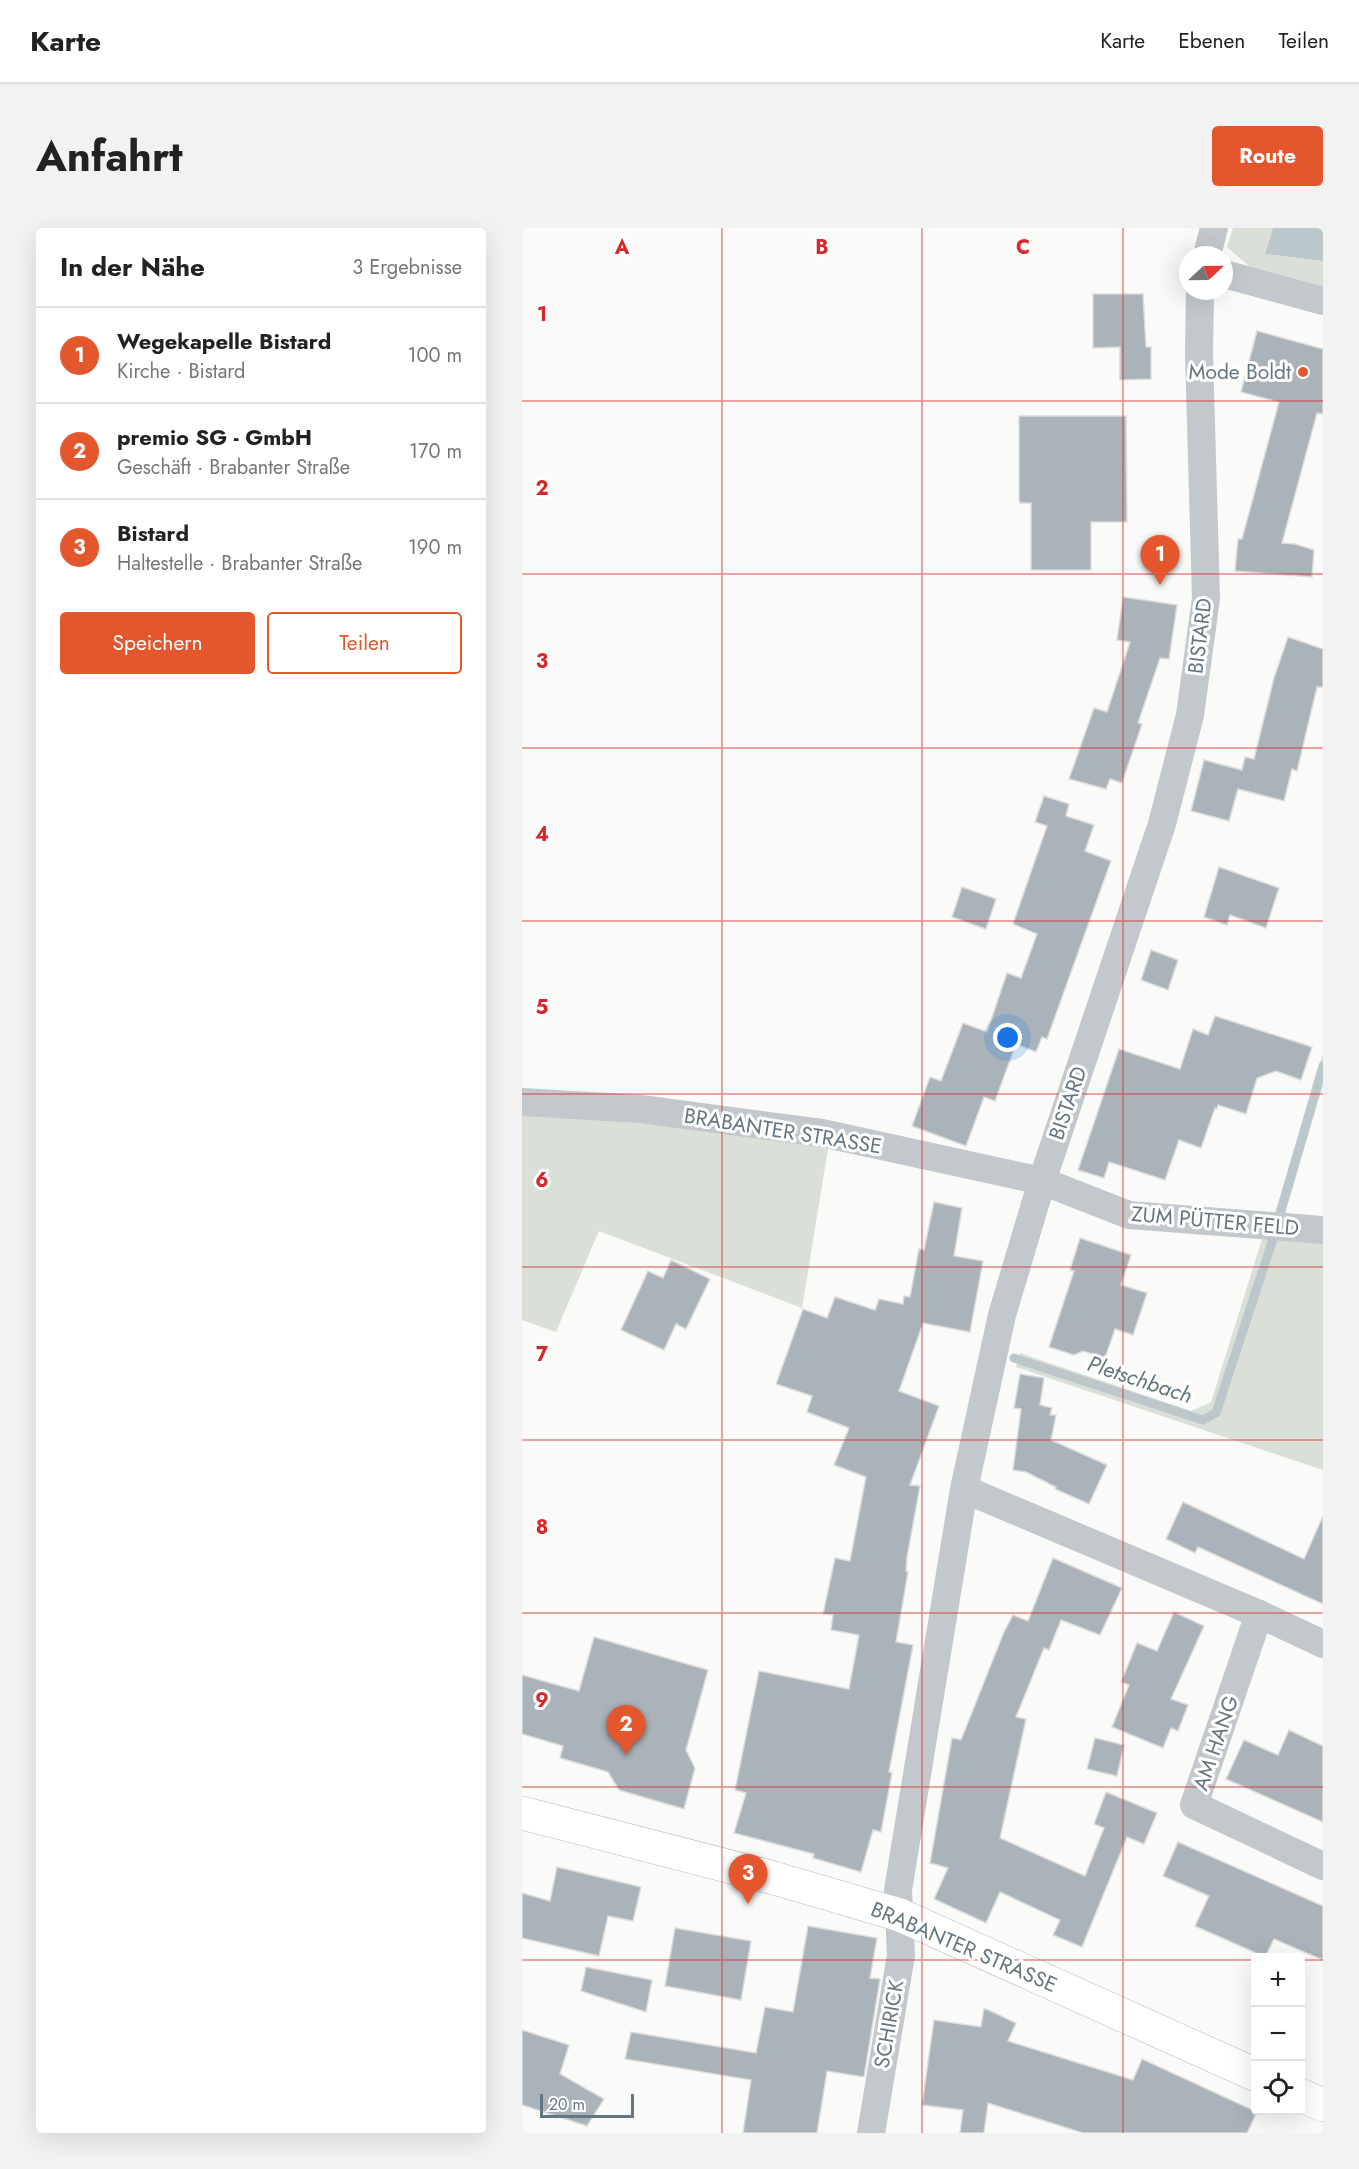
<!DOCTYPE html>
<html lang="de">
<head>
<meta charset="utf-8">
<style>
	:root { --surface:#fff; --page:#f2f2f2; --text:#222; --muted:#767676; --line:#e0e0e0; --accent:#e4572e }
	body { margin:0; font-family:Jost,sans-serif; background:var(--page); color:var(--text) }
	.controls { position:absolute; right:18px; bottom:18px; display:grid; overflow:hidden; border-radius:6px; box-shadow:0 6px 24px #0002 }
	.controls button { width:54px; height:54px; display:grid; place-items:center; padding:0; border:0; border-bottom:2px solid var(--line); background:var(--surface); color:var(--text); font:30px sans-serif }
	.compass { position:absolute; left:657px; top:18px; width:54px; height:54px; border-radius:50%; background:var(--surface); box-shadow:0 6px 24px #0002; rotate:68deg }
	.scale { position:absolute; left:18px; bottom:15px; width:94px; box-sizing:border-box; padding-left:6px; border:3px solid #657683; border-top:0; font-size:16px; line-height:21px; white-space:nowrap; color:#657683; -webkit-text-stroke:4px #fff; paint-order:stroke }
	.you { position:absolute; left:486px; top:810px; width:21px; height:21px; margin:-15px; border:4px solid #fff; border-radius:50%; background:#1a73e8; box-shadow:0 0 0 9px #1a73e833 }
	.badge { display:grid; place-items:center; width:39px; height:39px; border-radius:50%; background:var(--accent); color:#fff; font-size:20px; font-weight:700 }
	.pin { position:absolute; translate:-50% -50px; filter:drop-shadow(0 2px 3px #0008) }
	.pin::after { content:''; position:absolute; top:32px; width:21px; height:18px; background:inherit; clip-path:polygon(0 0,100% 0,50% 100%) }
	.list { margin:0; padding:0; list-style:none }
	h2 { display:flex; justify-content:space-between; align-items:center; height:78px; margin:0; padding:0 24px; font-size:26px }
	h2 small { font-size:20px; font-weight:400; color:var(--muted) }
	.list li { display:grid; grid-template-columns:39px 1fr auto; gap:18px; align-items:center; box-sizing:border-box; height:96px; padding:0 24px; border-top:2px solid var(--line) }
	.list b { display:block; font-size:22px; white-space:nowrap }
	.list p { margin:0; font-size:20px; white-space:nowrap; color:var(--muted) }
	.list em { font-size:20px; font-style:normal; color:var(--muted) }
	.actions { display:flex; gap:12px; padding:18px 24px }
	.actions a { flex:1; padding:14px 0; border:2px solid var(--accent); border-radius:6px; text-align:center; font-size:21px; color:var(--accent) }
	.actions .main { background:var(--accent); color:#fff }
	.icon { flex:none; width:33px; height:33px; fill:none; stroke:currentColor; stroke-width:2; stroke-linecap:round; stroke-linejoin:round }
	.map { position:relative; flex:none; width:801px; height:1905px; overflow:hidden; border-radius:6px }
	header { display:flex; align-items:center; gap:36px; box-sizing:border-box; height:84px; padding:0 30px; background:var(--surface); border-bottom:2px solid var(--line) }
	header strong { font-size:28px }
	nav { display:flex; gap:33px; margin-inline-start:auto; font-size:21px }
	.intro { display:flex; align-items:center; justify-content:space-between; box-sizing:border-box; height:144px; padding:0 36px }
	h1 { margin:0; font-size:42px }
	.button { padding:15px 27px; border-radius:6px; background:var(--accent); color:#fff; font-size:21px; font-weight:700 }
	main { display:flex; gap:36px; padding:0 36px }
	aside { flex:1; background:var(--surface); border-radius:6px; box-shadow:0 6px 24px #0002 }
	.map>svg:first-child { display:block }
	.green { fill:#dadfd7 }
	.water { fill:#bbc7cb }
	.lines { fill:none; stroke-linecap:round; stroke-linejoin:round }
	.stream { stroke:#bbc7cb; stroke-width:9 }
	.building { fill:#aab3b9; stroke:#dcdcda; stroke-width:1.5 }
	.secondary-casing { stroke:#b3babf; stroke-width:34 }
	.street { stroke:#c3c8cc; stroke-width:28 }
	.secondary { stroke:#fff; stroke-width:33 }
	.grid { fill:none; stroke:#d62828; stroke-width:1.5; stroke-opacity:0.55 }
	.poi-dot { fill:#e4572e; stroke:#fff; stroke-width:2 }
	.labels { text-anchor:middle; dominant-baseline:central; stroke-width:6; stroke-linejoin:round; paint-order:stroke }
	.poi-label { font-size:21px; fill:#657683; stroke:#fff; text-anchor:end }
	.street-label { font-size:21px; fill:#657683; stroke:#fff }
	.water-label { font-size:22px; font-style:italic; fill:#60757c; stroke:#fff }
	.grid-label { font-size:20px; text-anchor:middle; font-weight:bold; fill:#d62828; stroke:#fff; stroke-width:6; stroke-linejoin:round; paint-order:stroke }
</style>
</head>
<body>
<header>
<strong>Karte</strong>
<nav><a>Karte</a><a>Ebenen</a><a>Teilen</a></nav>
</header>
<div class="intro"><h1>Anfahrt</h1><a class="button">Route</a></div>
<main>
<aside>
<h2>In der Nähe<small>3 Ergebnisse</small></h2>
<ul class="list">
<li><span class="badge">1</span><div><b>Wegekapelle Bistard</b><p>Kirche · Bistard</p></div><em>100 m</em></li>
<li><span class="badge">2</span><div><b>premio SG - GmbH</b><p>Geschäft · Brabanter Straße</p></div><em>170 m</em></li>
<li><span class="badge">3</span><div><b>Bistard</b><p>Haltestelle · Brabanter Straße</p></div><em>190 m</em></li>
</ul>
<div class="actions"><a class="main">Speichern</a><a>Teilen</a></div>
</aside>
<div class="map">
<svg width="801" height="1905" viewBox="0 0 801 1905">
	<rect width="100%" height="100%" fill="#fafaf8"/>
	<g class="green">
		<path d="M 711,0 L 751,0 L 743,26 L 801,33 L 801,65 L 737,47 L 705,19 Z"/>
		<path d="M 801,825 L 801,857 L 762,989 L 752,988 Z"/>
		<path d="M 0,881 L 208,899 L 306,921 L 280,1080 L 77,1003 L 34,1104 L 0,1092 Z"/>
		<path d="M 741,1008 L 801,1012 L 801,1242 L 494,1139 L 498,1125 L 669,1183 L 689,1174 Z"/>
	</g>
	<path class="water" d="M 751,0 L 801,0 L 801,33 L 743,26 Z"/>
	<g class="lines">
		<g class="stream">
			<path d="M 758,986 L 801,838"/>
			<path d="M 492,1130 L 681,1192 L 694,1185 L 751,1011"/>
		</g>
	</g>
	<g class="building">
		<path d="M 571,66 L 621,66 L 624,119 L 629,119 L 629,151 L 598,152 L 598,119 L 571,120 Z"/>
		<path d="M 735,103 L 801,121 L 801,186 L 795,185 L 760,315 L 773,316 L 792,322 L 790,349 L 713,343 L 716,311 L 720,311 L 757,174 L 719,164 Z"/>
		<path d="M 497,188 L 604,188 L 605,294 L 569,294 L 569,342 L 509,342 L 509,275 L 498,275 L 497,271 Z"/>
		<path d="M 601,369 L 655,377 L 647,431 L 638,430 L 616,495 L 620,496 L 600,555 L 588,551 L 584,561 L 547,551 L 572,480 L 585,484 L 608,414 L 595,412 Z"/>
		<path d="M 766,409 L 801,421 L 801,459 L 795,459 L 775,543 L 770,541 L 762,573 L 716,561 L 707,593 L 669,583 L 682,532 L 720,542 L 723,529 L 732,531 L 752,450 Z"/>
		<path d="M 522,568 L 547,576 L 544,588 L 572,597 L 563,623 L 589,633 L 525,811 L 520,809 L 514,824 L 494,816 L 473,873 L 462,869 L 444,918 L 390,898 L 408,849 L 419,853 L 441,795 L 465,804 L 485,745 L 499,750 L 515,706 L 491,696 L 525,598 L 513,594 Z"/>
		<path d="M 697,639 L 757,660 L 744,700 L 708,687 L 705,697 L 682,689 Z"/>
		<path d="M 440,659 L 474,671 L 464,701 L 430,689 Z"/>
		<path d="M 629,722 L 656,732 L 646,762 L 619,752 Z"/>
		<path d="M 693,788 L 790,819 L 779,852 L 754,843 L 735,850 L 724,886 L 696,877 L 695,881 L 693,880 L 679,920 L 657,912 L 643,952 L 587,934 L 582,950 L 556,942 L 597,821 L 658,841 L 671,801 L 686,807 Z"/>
		<path d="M 412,974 L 440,980 L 432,1028 L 461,1033 L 448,1104 L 401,1095 L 377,1163 L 417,1178 L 388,1257 L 398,1258 L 385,1329 L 384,1343 L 386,1344 L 374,1414 L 391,1417 L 367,1544 L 370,1545 L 359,1604 L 351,1602 L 339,1644 L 291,1630 L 292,1626 L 212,1605 L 224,1565 L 213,1562 L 237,1443 L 327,1461 L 337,1407 L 309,1402 L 311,1387 L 301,1386 L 313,1330 L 328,1333 L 344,1249 L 312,1237 L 327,1200 L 285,1184 L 290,1168 L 254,1156 L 281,1081 L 305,1090 L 313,1069 L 353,1082 L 357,1071 L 381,1076 L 382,1068 L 388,1069 L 397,1021 L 402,1022 Z"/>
		<path d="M 558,1010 L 609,1027 L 599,1057 L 625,1065 L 611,1107 L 593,1101 L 583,1130 L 561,1123 L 552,1127 L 527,1119 L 552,1043 L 548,1042 Z"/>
		<path d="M 149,1032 L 188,1051 L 164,1101 L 154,1096 L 142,1122 L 99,1102 L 126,1043 L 141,1050 Z"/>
		<path d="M 498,1146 L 522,1150 L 518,1177 L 530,1180 L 528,1187 L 534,1187 L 529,1212 L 585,1237 L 567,1276 L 533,1261 L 534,1259 L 504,1244 L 491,1242 L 499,1181 L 492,1180 Z"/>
		<path d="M 661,1274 L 782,1331 L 801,1288 L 801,1376 L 676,1319 L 673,1325 L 644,1311 Z"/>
		<path d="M 531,1330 L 600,1360 L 578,1407 L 539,1392 L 527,1422 L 522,1420 L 494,1489 L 504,1491 L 478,1610 L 563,1648 L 582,1600 L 572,1596 L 584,1564 L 635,1585 L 622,1616 L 605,1609 L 560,1719 L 531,1707 L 538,1692 L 478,1664 L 464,1695 L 412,1671 L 426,1640 L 408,1635 L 430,1510 L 439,1512 L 482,1404 L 491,1387 L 506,1393 Z"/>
		<path d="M 652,1384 L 682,1398 L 649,1471 L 666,1477 L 656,1503 L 649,1500 L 641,1520 L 590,1499 L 607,1457 L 599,1454 L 615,1415 L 635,1423 Z"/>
		<path d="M 72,1409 L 186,1442 L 164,1522 L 173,1540 L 162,1581 L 97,1562 L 86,1544 L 38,1530 L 41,1518 L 0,1506 L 0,1447 L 57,1463 Z"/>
		<path d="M 767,1502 L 801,1518 L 801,1594 L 704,1551 L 722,1512 L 756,1527 Z"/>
		<path d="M 573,1510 L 602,1517 L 595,1548 L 565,1541 Z"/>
		<path d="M 656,1614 L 801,1678 L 801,1732 L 752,1711 L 743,1729 L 673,1698 L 687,1668 L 641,1648 Z"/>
		<path d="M 35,1639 L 119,1659 L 111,1693 L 86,1688 L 77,1728 L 0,1710 L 0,1665 L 28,1673 Z"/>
		<path d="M 286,1698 L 355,1710 L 348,1750 L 358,1751 L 342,1849 L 305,1843 L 295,1905 L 221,1905 L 229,1852 L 103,1831 L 109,1804 L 234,1825 L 243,1779 L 271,1784 Z"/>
		<path d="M 153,1700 L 229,1713 L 219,1772 L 143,1758 Z"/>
		<path d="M 64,1739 L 130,1752 L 124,1784 L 59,1763 Z"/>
		<path d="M 462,1780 L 494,1795 L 486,1813 L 611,1852 L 620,1831 L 735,1884 L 725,1905 L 561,1905 L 466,1875 L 462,1905 L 438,1905 L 441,1882 L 400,1877 L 412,1792 L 459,1799 Z"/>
		<path d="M 0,1802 L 47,1817 L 38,1846 L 82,1871 L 65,1898 L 0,1877 Z"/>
	</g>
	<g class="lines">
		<defs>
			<g id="secondary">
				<path d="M 0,1585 L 252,1650 L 378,1687 L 734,1847"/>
				<path d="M 778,1867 L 801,1877"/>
			</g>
		</defs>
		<use href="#secondary" class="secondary-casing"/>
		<g class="street">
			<path d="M 685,27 L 692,0"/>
			<path d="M 702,46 L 801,73"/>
			<path d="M 0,874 L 119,881 L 300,905 L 520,953 L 607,987 L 801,1002"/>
			<path d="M 442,1261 L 737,1386 L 801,1416"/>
			<path d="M 737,1386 L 672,1577 L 801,1638"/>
			<path d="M 349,1905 L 379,1727 L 376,1662 L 442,1261 L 480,1087 L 520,953 L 640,596 L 668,487 L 684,370 L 677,125 L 678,63"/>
		</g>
		<use href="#secondary" class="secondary"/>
	</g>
	<path class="grid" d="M 200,0 L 200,1905M 400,0 L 400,1905M 601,0 L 601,1905M 0,173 L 801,173M 0,346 L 801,346M 0,520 L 801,520M 0,693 L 801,693M 0,866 L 801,866M 0,1039 L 801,1039M 0,1212 L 801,1212M 0,1385 L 801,1385M 0,1559 L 801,1559M 0,1732 L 734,1732M 778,1732 L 801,1732"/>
	<circle class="poi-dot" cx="781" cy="144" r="6"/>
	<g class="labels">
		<g class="poi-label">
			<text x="769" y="144">Mode Boldt</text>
		</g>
		<g class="street-label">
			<text transform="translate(678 408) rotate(-83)">BISTARD</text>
			<text transform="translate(546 875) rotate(-71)">BISTARD</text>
			<text transform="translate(261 903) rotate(9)">BRABANTER STRASSE</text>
			<text transform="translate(693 993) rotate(5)">ZUM PÜTTER FELD</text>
			<text transform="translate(694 1515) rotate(-71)">AM HANG</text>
			<text transform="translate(442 1719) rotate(23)">BRABANTER STRASSE</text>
			<text transform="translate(367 1796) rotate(-80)">SCHIRICK</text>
		</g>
		<g class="water-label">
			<text transform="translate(618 1151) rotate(18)">Pletschbach</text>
		</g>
	</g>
	<g class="grid-label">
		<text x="100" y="26">A</text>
		<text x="300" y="26">B</text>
		<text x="501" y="26">C</text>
		<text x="20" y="93">1</text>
		<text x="20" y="267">2</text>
		<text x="20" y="440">3</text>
		<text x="20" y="613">4</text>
		<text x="20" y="786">5</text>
		<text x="20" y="959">6</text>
		<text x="20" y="1133">7</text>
		<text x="20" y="1306">8</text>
		<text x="20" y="1479">9</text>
	</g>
</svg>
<div class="controls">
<button>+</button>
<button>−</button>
<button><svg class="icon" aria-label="locate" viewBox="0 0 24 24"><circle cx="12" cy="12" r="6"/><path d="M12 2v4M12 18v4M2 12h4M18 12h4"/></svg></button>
</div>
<svg class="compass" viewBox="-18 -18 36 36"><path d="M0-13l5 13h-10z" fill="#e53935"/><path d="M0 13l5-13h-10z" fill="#767676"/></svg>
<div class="scale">20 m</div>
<div class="you"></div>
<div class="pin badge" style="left:638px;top:357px">1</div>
<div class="pin badge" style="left:104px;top:1527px">2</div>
<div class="pin badge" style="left:226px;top:1676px">3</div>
</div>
</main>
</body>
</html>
